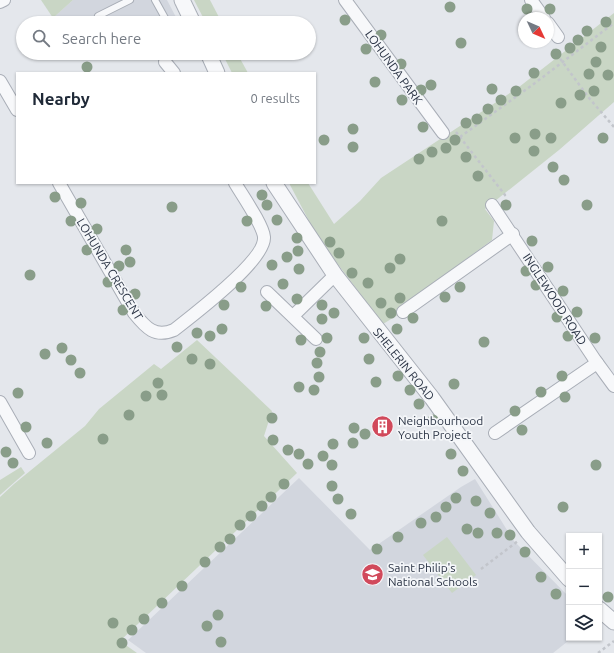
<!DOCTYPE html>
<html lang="en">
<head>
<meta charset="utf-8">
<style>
	:root { --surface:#fff; --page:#f6f6f7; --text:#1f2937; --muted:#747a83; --line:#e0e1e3 }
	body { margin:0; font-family:Ubuntu,sans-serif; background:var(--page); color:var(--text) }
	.controls { position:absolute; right:12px; bottom:12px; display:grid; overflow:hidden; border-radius:0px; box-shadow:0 1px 3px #0004 }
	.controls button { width:36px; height:36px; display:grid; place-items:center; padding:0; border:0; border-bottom:1px solid var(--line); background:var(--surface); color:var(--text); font:20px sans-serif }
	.compass { position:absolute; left:518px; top:12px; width:36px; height:36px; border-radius:50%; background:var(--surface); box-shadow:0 1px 3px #0004; rotate:134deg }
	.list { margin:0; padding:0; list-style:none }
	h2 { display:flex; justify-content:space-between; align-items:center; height:52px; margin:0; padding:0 16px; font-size:17px }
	h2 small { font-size:13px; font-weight:400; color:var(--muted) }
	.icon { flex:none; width:22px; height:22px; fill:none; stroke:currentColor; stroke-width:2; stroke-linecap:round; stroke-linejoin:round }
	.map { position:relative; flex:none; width:614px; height:653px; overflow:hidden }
	.search { position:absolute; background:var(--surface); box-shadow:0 1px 3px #0004; left:16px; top:16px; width:300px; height:44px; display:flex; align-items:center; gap:10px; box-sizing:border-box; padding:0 14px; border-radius:22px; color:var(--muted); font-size:15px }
	.panel { position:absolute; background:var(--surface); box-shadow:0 1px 3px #0004; left:16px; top:72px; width:300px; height:112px; border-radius:0px }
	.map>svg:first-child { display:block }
	.built { fill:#d2d6de }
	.green { fill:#c9d6c5 }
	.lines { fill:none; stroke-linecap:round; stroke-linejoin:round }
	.service-casing { stroke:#a9aeb7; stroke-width:8 }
	.minor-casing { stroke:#a9aeb7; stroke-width:14 }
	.tertiary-casing { stroke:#a9aeb7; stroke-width:17 }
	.path { stroke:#c2c5cb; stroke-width:2.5; stroke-dasharray:3 3; stroke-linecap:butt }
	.service { stroke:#f7f8fa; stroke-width:6 }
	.minor { stroke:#f7f8fa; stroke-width:12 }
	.tertiary { stroke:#f7f8fa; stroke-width:15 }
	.tree { fill:#899d89 }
	.labels { text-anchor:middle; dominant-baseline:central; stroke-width:3.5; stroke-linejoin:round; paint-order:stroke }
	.street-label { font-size:12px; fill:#2b3445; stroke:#f4f6f9 }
	.poi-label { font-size:12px; fill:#2b3445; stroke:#f4f6f9; text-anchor:start }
</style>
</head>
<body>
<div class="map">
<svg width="614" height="653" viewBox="0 0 614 653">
	<rect width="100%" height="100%" fill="#e4e7ec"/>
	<g class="built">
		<path d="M 73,0 L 167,0 L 179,23 L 58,23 L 54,17 Z"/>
		<path d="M 299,478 L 370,550 L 461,487 L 475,479 L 514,541 L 569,597 L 569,638 L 572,638 L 553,653 L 146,653 L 128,640 Z"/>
	</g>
	<g class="green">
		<path d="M 41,0 L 73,0 L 53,18 Z"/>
		<path d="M 194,0 L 210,0 L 222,23 L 206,23 Z"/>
		<path d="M 614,13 L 614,102 L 559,150 L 485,209 L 494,221 L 492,240 L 423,291 L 401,313 L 383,324 L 318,238 L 289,183 L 308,183 L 334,224 L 360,201 L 381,178 L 519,87 Z"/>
		<path d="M 222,53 L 237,53 L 248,73 L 232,73 Z"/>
		<path d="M 197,340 L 272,411 L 264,436 L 297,473 L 120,641 L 137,653 L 0,653 L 0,497 L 14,484 L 85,426 L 99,409 L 154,364 L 161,369 Z"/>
		<path d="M 21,467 L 25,473 L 0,495 L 0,480 Z"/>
		<path d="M 447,537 L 476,575 L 452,593 L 423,555 Z"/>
	</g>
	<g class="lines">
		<defs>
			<g id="service">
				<path d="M 102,23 L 98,16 L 130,0"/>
				<path d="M 152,23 L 165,18 L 155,0"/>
			</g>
			<g id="minor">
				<path d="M 345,0 L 443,133"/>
				<path d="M 531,0 L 544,18"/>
				<path d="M 0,2 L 4,0"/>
				<path d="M 548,23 L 558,37"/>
				<path d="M 165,62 L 174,73"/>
				<path d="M 0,81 L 17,110"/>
				<path d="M 59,183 L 134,313 C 146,328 155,338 174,330 C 193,315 266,260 264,237 C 263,225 242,195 235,183"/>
				<path d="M 492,205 L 595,360 L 614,386"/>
				<path d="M 267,292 L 316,339"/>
				<path d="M 403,312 L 513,234"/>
				<path d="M 293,316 L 335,275"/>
				<path d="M 0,402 L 29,453"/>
				<path d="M 495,433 L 597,363"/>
			</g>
			<g id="tertiary">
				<path d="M 182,0 L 193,23"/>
				<path d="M 208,53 L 217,73"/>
				<path d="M 274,183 L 335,275 L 432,398 L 528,532 L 569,579"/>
				<path d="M 599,609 L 614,622"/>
			</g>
		</defs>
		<use href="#service" class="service-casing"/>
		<use href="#minor" class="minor-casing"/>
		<use href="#tertiary" class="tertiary-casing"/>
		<g class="path">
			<path d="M 553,49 L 589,98 L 614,127"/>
			<path d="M 456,132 L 505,195 L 502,197"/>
			<path d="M 460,137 L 535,83 L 614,23"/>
			<path d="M 481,569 L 518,541"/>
			<path d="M 598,653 L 614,641"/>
		</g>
		<use href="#service" class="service"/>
		<use href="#minor" class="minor"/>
		<use href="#tertiary" class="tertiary"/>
	</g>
	<g class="tree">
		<circle cx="450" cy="7" r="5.5"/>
		<circle cx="527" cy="9" r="5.5"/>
		<circle cx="550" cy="9" r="5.5"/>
		<circle cx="345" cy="20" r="5.5"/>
		<circle cx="606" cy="22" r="5.5"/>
		<circle cx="587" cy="31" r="5.5"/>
		<circle cx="381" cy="35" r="5.5"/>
		<circle cx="578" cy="40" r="5.5"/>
		<circle cx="461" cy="43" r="5.5"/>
		<circle cx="601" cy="47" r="5.5"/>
		<circle cx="570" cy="48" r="5.5"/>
		<circle cx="366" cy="49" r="5.5"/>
		<circle cx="556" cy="54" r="5.5"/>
		<circle cx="596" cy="62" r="5.5"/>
		<circle cx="401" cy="64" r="5.5"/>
		<circle cx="87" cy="67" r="5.5"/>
		<circle cx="534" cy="73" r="5.5"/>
		<circle cx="589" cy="74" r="5.5"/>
		<circle cx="608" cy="75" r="5.5"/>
		<circle cx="375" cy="82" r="5.5"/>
		<circle cx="431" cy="85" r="5.5"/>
		<circle cx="492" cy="89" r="5.5"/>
		<circle cx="421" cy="90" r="5.5"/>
		<circle cx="516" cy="91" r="5.5"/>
		<circle cx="594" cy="91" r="5.5"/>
		<circle cx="580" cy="95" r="5.5"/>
		<circle cx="402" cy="100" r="5.5"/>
		<circle cx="501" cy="100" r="5.5"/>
		<circle cx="561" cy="103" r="5.5"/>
		<circle cx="488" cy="109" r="5.5"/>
		<circle cx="477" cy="119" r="5.5"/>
		<circle cx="466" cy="123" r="5.5"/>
		<circle cx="423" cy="127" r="5.5"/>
		<circle cx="353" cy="129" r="5.5"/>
		<circle cx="535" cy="134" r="5.5"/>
		<circle cx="515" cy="138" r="5.5"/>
		<circle cx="551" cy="138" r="5.5"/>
		<circle cx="603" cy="138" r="5.5"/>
		<circle cx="324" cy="140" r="5.5"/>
		<circle cx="455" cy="140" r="5.5"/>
		<circle cx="353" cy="147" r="5.5"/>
		<circle cx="446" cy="148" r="5.5"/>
		<circle cx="534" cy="151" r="5.5"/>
		<circle cx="432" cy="152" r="5.5"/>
		<circle cx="466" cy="157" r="5.5"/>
		<circle cx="419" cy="159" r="5.5"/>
		<circle cx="553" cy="167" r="5.5"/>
		<circle cx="478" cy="176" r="5.5"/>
		<circle cx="564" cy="180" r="5.5"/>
		<circle cx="262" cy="195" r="5.5"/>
		<circle cx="55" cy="197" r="5.5"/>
		<circle cx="81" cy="203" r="5.5"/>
		<circle cx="267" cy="205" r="5.5"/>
		<circle cx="506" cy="205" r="5.5"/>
		<circle cx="587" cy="205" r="5.5"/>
		<circle cx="172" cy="207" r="5.5"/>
		<circle cx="277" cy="220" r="5.5"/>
		<circle cx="71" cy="221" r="5.5"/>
		<circle cx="247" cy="221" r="5.5"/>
		<circle cx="442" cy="221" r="5.5"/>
		<circle cx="97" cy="229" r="5.5"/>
		<circle cx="297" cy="238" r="5.5"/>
		<circle cx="532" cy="241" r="5.5"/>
		<circle cx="330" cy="242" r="5.5"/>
		<circle cx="87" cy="250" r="5.5"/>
		<circle cx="126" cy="250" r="5.5"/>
		<circle cx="298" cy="251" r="5.5"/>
		<circle cx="339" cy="253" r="5.5"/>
		<circle cx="287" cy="257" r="5.5"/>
		<circle cx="400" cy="259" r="5.5"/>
		<circle cx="130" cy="262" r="5.5"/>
		<circle cx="272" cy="265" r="5.5"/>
		<circle cx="119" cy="266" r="5.5"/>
		<circle cx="548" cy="267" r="5.5"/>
		<circle cx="390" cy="268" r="5.5"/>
		<circle cx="299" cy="269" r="5.5"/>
		<circle cx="526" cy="271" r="5.5"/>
		<circle cx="352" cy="273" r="5.5"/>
		<circle cx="30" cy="275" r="5.5"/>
		<circle cx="108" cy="282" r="5.5"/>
		<circle cx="368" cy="283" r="5.5"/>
		<circle cx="283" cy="284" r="5.5"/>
		<circle cx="536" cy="285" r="5.5"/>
		<circle cx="241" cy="287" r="5.5"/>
		<circle cx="460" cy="287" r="5.5"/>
		<circle cx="563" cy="291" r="5.5"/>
		<circle cx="135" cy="294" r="5.5"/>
		<circle cx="445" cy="297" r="5.5"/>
		<circle cx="400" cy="298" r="5.5"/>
		<circle cx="297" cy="299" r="5.5"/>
		<circle cx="381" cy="303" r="5.5"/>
		<circle cx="224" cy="305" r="5.5"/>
		<circle cx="322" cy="305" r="5.5"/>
		<circle cx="266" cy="306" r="5.5"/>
		<circle cx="123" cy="310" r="5.5"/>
		<circle cx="577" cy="312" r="5.5"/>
		<circle cx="334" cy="313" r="5.5"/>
		<circle cx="391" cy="313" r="5.5"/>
		<circle cx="557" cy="317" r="5.5"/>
		<circle cx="413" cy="318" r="5.5"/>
		<circle cx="322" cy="319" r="5.5"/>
		<circle cx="222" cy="329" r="5.5"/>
		<circle cx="397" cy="329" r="5.5"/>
		<circle cx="197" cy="333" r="5.5"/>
		<circle cx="210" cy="336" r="5.5"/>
		<circle cx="568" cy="336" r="5.5"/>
		<circle cx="327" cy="338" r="5.5"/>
		<circle cx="364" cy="338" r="5.5"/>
		<circle cx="595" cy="338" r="5.5"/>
		<circle cx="301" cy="340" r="5.5"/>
		<circle cx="484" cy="342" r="5.5"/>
		<circle cx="177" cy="347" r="5.5"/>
		<circle cx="62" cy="348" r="5.5"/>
		<circle cx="320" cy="352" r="5.5"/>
		<circle cx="45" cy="354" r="5.5"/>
		<circle cx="192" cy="359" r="5.5"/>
		<circle cx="369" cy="359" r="5.5"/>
		<circle cx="71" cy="360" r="5.5"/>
		<circle cx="317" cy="363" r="5.5"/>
		<circle cx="210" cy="364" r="5.5"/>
		<circle cx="80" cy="373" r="5.5"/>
		<circle cx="398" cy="376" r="5.5"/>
		<circle cx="562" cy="376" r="5.5"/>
		<circle cx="319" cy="377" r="5.5"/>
		<circle cx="376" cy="382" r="5.5"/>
		<circle cx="158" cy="383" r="5.5"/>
		<circle cx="454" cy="384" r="5.5"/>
		<circle cx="299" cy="387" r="5.5"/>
		<circle cx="314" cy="390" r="5.5"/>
		<circle cx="410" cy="390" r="5.5"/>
		<circle cx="541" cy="392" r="5.5"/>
		<circle cx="18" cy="393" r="5.5"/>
		<circle cx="162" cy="395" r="5.5"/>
		<circle cx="146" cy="396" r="5.5"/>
		<circle cx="565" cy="397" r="5.5"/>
		<circle cx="419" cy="404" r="5.5"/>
		<circle cx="515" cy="411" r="5.5"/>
		<circle cx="129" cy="415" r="5.5"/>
		<circle cx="272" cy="418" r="5.5"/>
		<circle cx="433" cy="420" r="5.5"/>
		<circle cx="26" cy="427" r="5.5"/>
		<circle cx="354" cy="428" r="5.5"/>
		<circle cx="522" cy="430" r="5.5"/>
		<circle cx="365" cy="434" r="5.5"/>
		<circle cx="103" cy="439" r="5.5"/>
		<circle cx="273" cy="440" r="5.5"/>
		<circle cx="47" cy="443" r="5.5"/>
		<circle cx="353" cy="443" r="5.5"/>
		<circle cx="333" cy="444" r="5.5"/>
		<circle cx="288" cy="450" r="5.5"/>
		<circle cx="6" cy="452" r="5.5"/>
		<circle cx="299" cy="454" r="5.5"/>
		<circle cx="451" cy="454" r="5.5"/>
		<circle cx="323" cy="456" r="5.5"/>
		<circle cx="13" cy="463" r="5.5"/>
		<circle cx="308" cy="464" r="5.5"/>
		<circle cx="332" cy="465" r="5.5"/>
		<circle cx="596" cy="465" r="5.5"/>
		<circle cx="463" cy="471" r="5.5"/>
		<circle cx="284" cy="484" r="5.5"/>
		<circle cx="332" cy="486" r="5.5"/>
		<circle cx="271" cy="497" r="5.5"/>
		<circle cx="456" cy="498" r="5.5"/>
		<circle cx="338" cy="499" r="5.5"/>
		<circle cx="476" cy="501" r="5.5"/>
		<circle cx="262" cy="506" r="5.5"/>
		<circle cx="446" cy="507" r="5.5"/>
		<circle cx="563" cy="507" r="5.5"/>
		<circle cx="490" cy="513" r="5.5"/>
		<circle cx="351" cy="514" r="5.5"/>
		<circle cx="251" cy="516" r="5.5"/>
		<circle cx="436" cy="517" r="5.5"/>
		<circle cx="421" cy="523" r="5.5"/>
		<circle cx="240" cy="525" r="5.5"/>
		<circle cx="467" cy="529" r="5.5"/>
		<circle cx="478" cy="533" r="5.5"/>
		<circle cx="497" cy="533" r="5.5"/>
		<circle cx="510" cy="535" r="5.5"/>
		<circle cx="398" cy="537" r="5.5"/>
		<circle cx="230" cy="539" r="5.5"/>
		<circle cx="220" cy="547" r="5.5"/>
		<circle cx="377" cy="549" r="5.5"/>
		<circle cx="525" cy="552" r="5.5"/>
		<circle cx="205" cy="562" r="5.5"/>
		<circle cx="541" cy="577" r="5.5"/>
		<circle cx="182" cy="586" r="5.5"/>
		<circle cx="556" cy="594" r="5.5"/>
		<circle cx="608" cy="597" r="5.5"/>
		<circle cx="162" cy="603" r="5.5"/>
		<circle cx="218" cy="615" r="5.5"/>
		<circle cx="144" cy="619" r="5.5"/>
		<circle cx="113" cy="623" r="5.5"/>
		<circle cx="207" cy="626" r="5.5"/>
		<circle cx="132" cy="630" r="5.5"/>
		<circle cx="221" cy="642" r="5.5"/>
		<circle cx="122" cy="643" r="5.5"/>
	</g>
	<defs>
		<symbol id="building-disc" viewBox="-11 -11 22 22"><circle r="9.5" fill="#d1495b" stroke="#f4f6f9"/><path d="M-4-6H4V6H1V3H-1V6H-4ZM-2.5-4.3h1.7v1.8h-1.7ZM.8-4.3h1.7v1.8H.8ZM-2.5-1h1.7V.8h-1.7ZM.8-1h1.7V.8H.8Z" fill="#fff"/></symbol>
		<symbol id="school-disc" viewBox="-11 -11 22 22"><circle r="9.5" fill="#d1495b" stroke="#f4f6f9"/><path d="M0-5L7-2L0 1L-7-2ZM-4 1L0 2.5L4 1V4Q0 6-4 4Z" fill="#fff"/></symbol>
	</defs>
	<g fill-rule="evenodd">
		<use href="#building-disc" x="370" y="414" width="25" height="25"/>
		<use href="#school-disc" x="360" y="562" width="25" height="25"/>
	</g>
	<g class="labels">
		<g class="street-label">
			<text transform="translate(394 67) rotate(54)">LOHUNDA PARK</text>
			<text transform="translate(110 269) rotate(59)">LOHUNDA CRESCENT</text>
			<text transform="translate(555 299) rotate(57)">INGLEWOOD ROAD</text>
			<text transform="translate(404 364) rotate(51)">SHELERIN ROAD</text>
		</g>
		<g class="poi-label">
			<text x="398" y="420">Neighbourhood<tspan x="398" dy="14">Youth Project</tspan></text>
			<text x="388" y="567">Saint Philip's<tspan x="388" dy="14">National Schools</tspan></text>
		</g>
	</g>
</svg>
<div class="controls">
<button>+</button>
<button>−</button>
<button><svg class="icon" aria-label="layers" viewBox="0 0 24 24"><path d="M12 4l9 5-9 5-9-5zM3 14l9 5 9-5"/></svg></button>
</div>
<svg class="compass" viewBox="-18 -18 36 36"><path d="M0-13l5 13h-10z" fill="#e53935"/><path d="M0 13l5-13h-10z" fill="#747a83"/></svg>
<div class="search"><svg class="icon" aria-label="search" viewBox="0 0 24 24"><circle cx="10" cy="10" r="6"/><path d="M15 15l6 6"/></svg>Search here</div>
<section class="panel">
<h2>Nearby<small>0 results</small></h2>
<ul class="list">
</ul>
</section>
</div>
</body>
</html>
